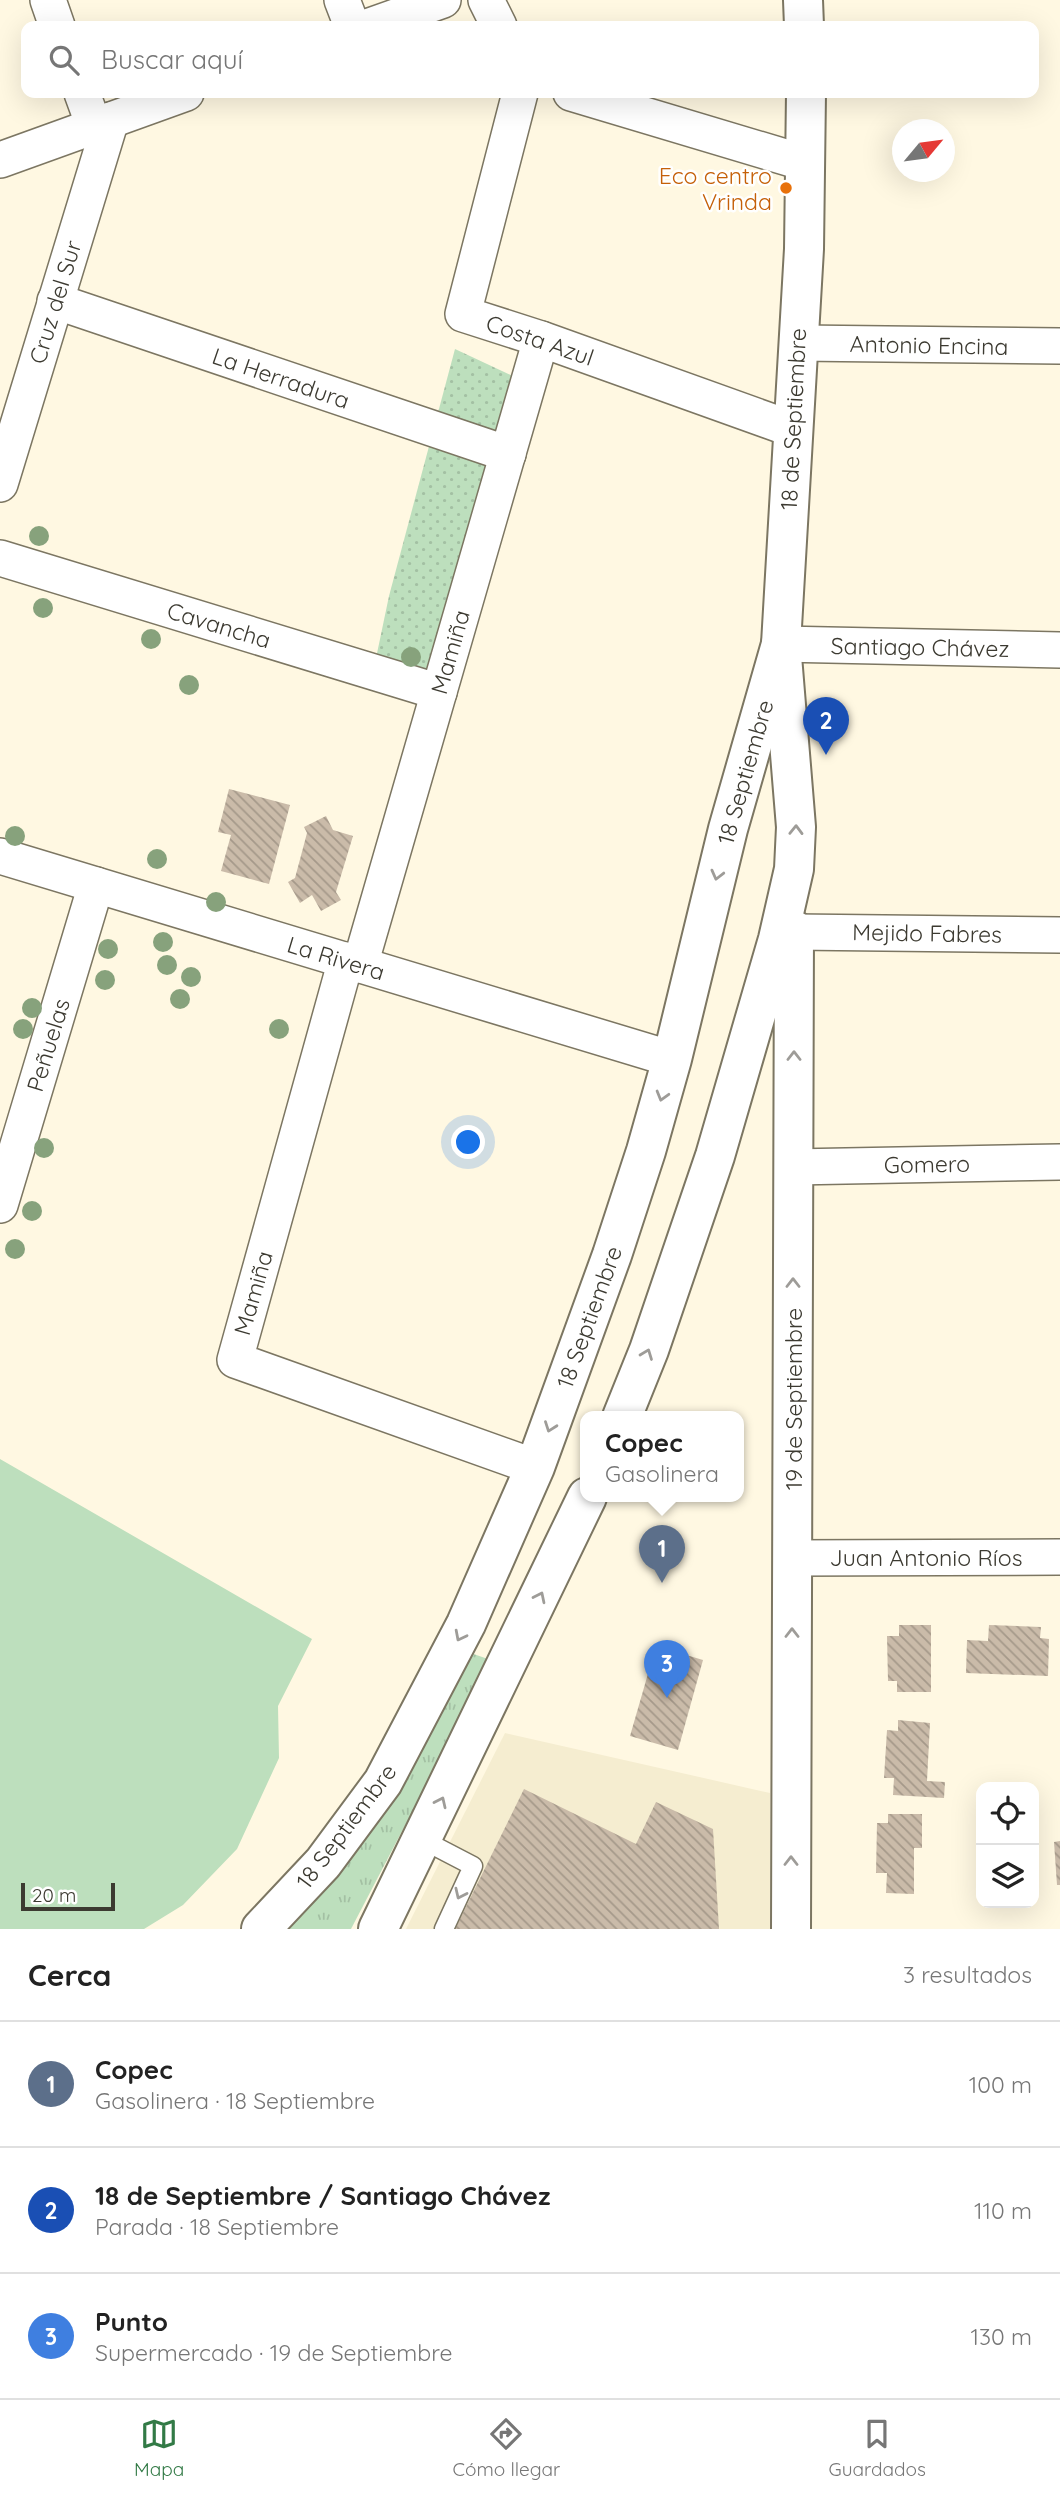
<!DOCTYPE html>
<html lang="es">
<head>
<meta charset="utf-8">
<style>
	:root { --surface:#fff; --page:#f6f6f6; --text:#222; --muted:#767676; --line:#e0e0e0; --accent:#327a46 }
	body { margin:0; font-family:Quicksand,sans-serif; background:var(--page); color:var(--text) }
	.controls { position:absolute; right:21px; bottom:21px; display:grid; overflow:hidden; border-radius:14px; box-shadow:0 7px 28px #0002 }
	.controls button { width:63px; height:63px; display:grid; place-items:center; padding:0; border:0; border-bottom:2px solid var(--line); background:var(--surface); color:var(--text); font:35px sans-serif }
	.compass { position:absolute; left:892px; top:119px; width:63px; height:63px; border-radius:50%; background:var(--surface); box-shadow:0 7px 28px #0002; rotate:61deg }
	.scale { position:absolute; left:21px; bottom:18px; width:94px; box-sizing:border-box; padding-left:7px; border:4px solid #3c3a31; border-top:0; font-size:19px; line-height:24px; white-space:nowrap; color:#3c3a31; -webkit-text-stroke:5px #fff; paint-order:stroke }
	.you { position:absolute; left:469px; top:1143px; width:24px; height:24px; margin:-18px; border:5px solid #fff; border-radius:50%; background:#1a73e8; box-shadow:0 0 0 10px #1a73e833 }
	.badge { display:grid; place-items:center; width:46px; height:46px; border-radius:50%; background:var(--accent); color:#fff; font-size:23px; font-weight:700 }
	.pin { position:absolute; translate:-50% -58px; filter:drop-shadow(0 2px 4px #0008) }
	.pin::after { content:''; position:absolute; top:37px; width:24px; height:21px; background:inherit; clip-path:polygon(0 0,100% 0,50% 100%) }
	.popup { position:absolute; left:580px; top:1411px; width:164px; height:91px; box-sizing:border-box; display:grid; place-content:center; border-radius:14px; background:var(--surface); filter:drop-shadow(0 2px 5px #0005); font-size:23px; white-space:nowrap; color:var(--muted) }
	.popup b { font-size:26px; color:var(--text) }
	.popup::after { content:''; position:absolute; left:50%; top:100%; margin-left:-14px; border:14px solid transparent; border-top-color:var(--surface) }
	.list { margin:0; padding:0; list-style:none }
	h2 { display:flex; justify-content:space-between; align-items:center; height:91px; margin:0; padding:0 28px; font-size:30px }
	h2 small { font-size:23px; font-weight:400; color:var(--muted) }
	.list li { display:grid; grid-template-columns:46px 1fr auto; gap:21px; align-items:center; box-sizing:border-box; height:126px; padding:0 28px; border-top:2px solid var(--line) }
	.list b { display:block; font-size:26px; white-space:nowrap }
	.list p { margin:0; font-size:23px; white-space:nowrap; color:var(--muted) }
	.list em { font-size:23px; font-style:normal; color:var(--muted) }
	.icon { flex:none; width:38px; height:38px; fill:none; stroke:currentColor; stroke-width:2; stroke-linecap:round; stroke-linejoin:round }
	.map { position:relative; flex:none; width:1060px; height:1929px; overflow:hidden }
	.search { position:absolute; background:var(--surface); box-shadow:0 7px 28px #0002; left:21px; right:21px; top:21px; height:77px; display:flex; align-items:center; gap:18px; box-sizing:border-box; padding:0 24px; border-radius:14px; color:var(--muted); font-size:26px }
	.sheet { height:469px; background:var(--surface) }
	nav { display:flex; justify-content:space-around; align-items:center; box-sizing:border-box; height:98px; border-top:2px solid var(--line); background:var(--surface); font-size:19px; color:var(--muted) }
	nav a { display:grid; justify-items:center; gap:4px }
	nav .on { color:var(--accent) }
	.map>svg:first-child { display:block }
	.built { fill:#f5edd0 }
	.grass { fill:url(#grass-tufts) }
	.park { fill:url(#park-dots) }
	.pitch { fill:#bddfbd }
	.building { fill:url(#building-back-hatch) }
	.lines { fill:none; stroke-linecap:round; stroke-linejoin:round }
	.service-casing { stroke:#7c7662; stroke-width:21 }
	.minor-casing { stroke:#7c7662; stroke-width:38 }
	.secondary-casing { stroke:#7c7662; stroke-width:42 }
	.service { stroke:#fff; stroke-width:18 }
	.minor { stroke:#fff; stroke-width:35 }
	.secondary { stroke:#fff; stroke-width:38 }
	.tree { fill:#87a27c }
	.oneway { stroke:#9e9c98 }
	.food-dot { fill:#e8710a; stroke:#fff; stroke-width:2.5 }
	.labels { text-anchor:middle; dominant-baseline:central; stroke-width:5; stroke-linejoin:round; paint-order:stroke }
	.food-label { font-size:23px; fill:#c56008; stroke:#fff; text-anchor:end }
	.street-label { font-size:23px; fill:#3c3a31; stroke:#fff }
</style>
</head>
<body>
<div class="map">
<svg width="1060" height="1929" viewBox="0 0 1060 1929">
	<defs>
		<pattern id="grass-tufts" width="24" height="20" patternUnits="userSpaceOnUse" patternTransform="scale(1.75)"><rect width="24" height="20" fill="#bddfbd"/><path d="M3 7l-1-3M5 7V3M7 7l1-3M15 17l-1-3M17 17v-4M19 17l1-3" fill="none" stroke="#a3c0a3"/></pattern>
		<pattern id="park-dots" width="8" height="8" patternUnits="userSpaceOnUse" patternTransform="scale(1.75)"><rect width="8" height="8" fill="#bddfbd"/><path d="M2 2h.1M6 6h.1" fill="none" stroke="#a3c0a3" stroke-width="1.8" stroke-linecap="round"/></pattern>
		<pattern id="building-back-hatch" width="6" height="6" patternUnits="userSpaceOnUse" patternTransform="scale(1.75)"><rect width="6" height="6" fill="#cabba9"/><path d="M-1 5l2 2M0 0l6 6M5-1l2 2" fill="none" stroke="#a5998a"/></pattern>
	</defs>
	<rect width="100%" height="100%" fill="#fff8e2"/>
	<path class="built" d="M 505,1733 L 770,1793 L 770,1929 L 406,1929 Z"/>
	<path class="grass" d="M 459,1649 L 488,1659 L 461,1718 L 351,1929 L 272,1929 Z"/>
	<path class="park" d="M 455,349 L 515,377 L 423,696 L 375,663 L 389,596 Z"/>
	<path class="pitch" d="M 0,1459 L 312,1639 L 278,1706 L 279,1758 L 237,1849 L 183,1905 L 144,1929 L 0,1929 Z"/>
	<g class="building">
		<path d="M 229,789 L 290,805 L 269,884 L 221,871 L 231,835 L 218,832 Z"/>
		<path d="M 326,816 L 333,830 L 353,836 L 336,892 L 341,900 L 321,911 L 312,895 L 300,903 L 288,882 L 295,878 L 307,833 L 304,827 Z"/>
		<path d="M 899,1625 L 931,1625 L 931,1692 L 897,1692 L 897,1681 L 888,1681 L 887,1636 L 899,1636 Z"/>
		<path d="M 989,1625 L 1041,1627 L 1040,1638 L 1049,1639 L 1048,1676 L 966,1673 L 967,1640 L 988,1641 Z"/>
		<path d="M 656,1646 L 703,1660 L 678,1750 L 630,1736 Z"/>
		<path d="M 898,1720 L 930,1723 L 927,1781 L 945,1782 L 944,1798 L 893,1795 L 894,1778 L 884,1778 L 887,1730 L 898,1731 Z"/>
		<path d="M 524,1789 L 636,1844 L 656,1802 L 713,1829 L 719,1929 L 455,1929 Z"/>
		<path d="M 888,1814 L 922,1814 L 922,1848 L 914,1848 L 914,1894 L 886,1893 L 887,1873 L 876,1873 L 877,1823 L 888,1823 Z"/>
		<path d="M 1060,1841 L 1060,1885 L 1057,1885 L 1054,1842 Z"/>
	</g>
	<g class="lines">
		<defs>
			<path id="service" d="M 423,1840 L 473,1866 L 444,1929"/>
			<g id="minor">
				<path d="M 48,0 L 57,26"/>
				<path d="M 342,0 L 352,26"/>
				<path d="M 486,0 L 499,26"/>
				<path d="M 370,26 L 443,0"/>
				<path d="M 82,93 L 94,126"/>
				<path d="M 520,93 L 463,314 L 541,339 L 792,429"/>
				<path d="M 571,93 L 805,163"/>
				<path d="M 0,160 L 186,93"/>
				<path d="M 55,301 L 508,454"/>
				<path d="M 798,343 L 1060,346"/>
				<path d="M 0,484 L 111,120"/>
				<path d="M 0,558 L 439,692"/>
				<path d="M 781,644 L 1060,650"/>
				<path d="M 0,856 L 672,1059"/>
				<path d="M 794,932 L 1060,935"/>
				<path d="M 346,960 L 235,1360 L 535,1467"/>
				<path d="M 360,965 L 541,339"/>
				<path d="M 793,1167 L 1060,1162"/>
				<path d="M 0,1205 L 96,885"/>
				<path d="M 792,1558 L 1060,1557"/>
			</g>
			<g id="secondary">
				<path d="M 803,0 L 804,26"/>
				<path d="M 622,1417 L 649,1350 L 715,1156 L 778,939 L 794,869 L 796,827 L 781,644 L 804,249 L 806,93"/>
				<path d="M 261,1929 L 323,1863 L 383,1782 L 466,1624 L 535,1467 L 612,1255 L 646,1151 L 672,1059 L 728,829 L 781,644"/>
				<path d="M 378,1929 L 587,1497"/>
				<path d="M 791,1929 L 794,930"/>
			</g>
		</defs>
		<use href="#service" class="service-casing"/>
		<use href="#minor" class="minor-casing"/>
		<use href="#secondary" class="secondary-casing"/>
		<use href="#service" class="service"/>
		<use href="#minor" class="minor"/>
		<use href="#secondary" class="secondary"/>
	</g>
	<g class="tree">
		<circle cx="39" cy="536" r="10"/>
		<circle cx="43" cy="608" r="10"/>
		<circle cx="151" cy="639" r="10"/>
		<circle cx="411" cy="657" r="10"/>
		<circle cx="189" cy="685" r="10"/>
		<circle cx="15" cy="836" r="10"/>
		<circle cx="157" cy="859" r="10"/>
		<circle cx="216" cy="902" r="10"/>
		<circle cx="163" cy="942" r="10"/>
		<circle cx="108" cy="949" r="10"/>
		<circle cx="167" cy="965" r="10"/>
		<circle cx="191" cy="977" r="10"/>
		<circle cx="105" cy="980" r="10"/>
		<circle cx="180" cy="999" r="10"/>
		<circle cx="32" cy="1008" r="10"/>
		<circle cx="23" cy="1029" r="10"/>
		<circle cx="279" cy="1029" r="10"/>
		<circle cx="44" cy="1148" r="10"/>
		<circle cx="32" cy="1211" r="10"/>
		<circle cx="15" cy="1249" r="10"/>
	</g>
	<defs><path id="oneway-chevron" d="M-2-3.5L2.5 0L-2 3.5" fill="none" stroke-width="1.6" stroke-linecap="round" stroke-linejoin="round" transform="scale(1.75)"/></defs>
	<g class="oneway">
		<use href="#oneway-chevron" transform="translate(796 830) rotate(-89)"/>
		<use href="#oneway-chevron" transform="translate(717 875) rotate(104)"/>
		<use href="#oneway-chevron" transform="translate(794 1056) rotate(-90)"/>
		<use href="#oneway-chevron" transform="translate(662 1096) rotate(106)"/>
		<use href="#oneway-chevron" transform="translate(793 1283) rotate(-90)"/>
		<use href="#oneway-chevron" transform="translate(647 1354) rotate(-69)"/>
		<use href="#oneway-chevron" transform="translate(550 1427) rotate(110)"/>
		<use href="#oneway-chevron" transform="translate(540 1597) rotate(-64)"/>
		<use href="#oneway-chevron" transform="translate(792 1633) rotate(-90)"/>
		<use href="#oneway-chevron" transform="translate(460 1636) rotate(117)"/>
		<use href="#oneway-chevron" transform="translate(441 1802) rotate(-65)"/>
		<use href="#oneway-chevron" transform="translate(791 1861) rotate(-90)"/>
		<use href="#oneway-chevron" transform="translate(460 1894) rotate(115)"/>
	</g>
	<circle class="food-dot" cx="786" cy="188" r="7"/>
	<g class="labels">
		<g class="food-label">
			<text x="772" y="175">Eco centro<tspan x="772" dy="26">Vrinda</tspan></text>
		</g>
		<g class="street-label">
			<text transform="translate(55 302) rotate(-73)">Cruz del Sur</text>
			<text transform="translate(540 340) rotate(19)">Costa Azul</text>
			<text transform="translate(929 345) rotate(1)">Antonio Encina</text>
			<text transform="translate(281 378) rotate(19)">La Herradura</text>
			<text transform="translate(793 419) rotate(-87)">18 de Septiembre</text>
			<text transform="translate(219 625) rotate(17)">Cavancha</text>
			<text transform="translate(920 647) rotate(1)">Santiago Chávez</text>
			<text transform="translate(450 652) rotate(-74)">Mamiña</text>
			<text transform="translate(745 772) rotate(-74)">18 Septiembre</text>
			<text transform="translate(927 933) rotate(1)">Mejido Fabres</text>
			<text transform="translate(336 958) rotate(17)">La Rivera</text>
			<text transform="translate(48 1045) rotate(-73)">Peñuelas</text>
			<text transform="translate(927 1164) rotate(-1)">Gomero</text>
			<text transform="translate(253 1293) rotate(-74)">Mamiña</text>
			<text transform="translate(589 1317) rotate(-70)">18 Septiembre</text>
			<text transform="translate(793 1399) rotate(-90)">19 de Septiembre</text>
			<text x="926" y="1557">Juan Antonio Ríos</text>
			<text transform="translate(346 1826) rotate(-53)">18 Septiembre</text>
		</g>
	</g>
</svg>
<div class="controls">
<button><svg class="icon" aria-label="locate" viewBox="0 0 24 24"><circle cx="12" cy="12" r="6"/><path d="M12 2v4M12 18v4M2 12h4M18 12h4"/></svg></button>
<button><svg class="icon" aria-label="layers" viewBox="0 0 24 24"><path d="M12 4l9 5-9 5-9-5zM3 14l9 5 9-5"/></svg></button>
</div>
<svg class="compass" viewBox="-18 -18 36 36"><path d="M0-13l5 13h-10z" fill="#e53935"/><path d="M0 13l5-13h-10z" fill="#767676"/></svg>
<div class="scale">20 m</div>
<div class="you"></div>
<div class="pin badge" style="left:662px;top:1583px;background:#5c6f8a">1</div>
<div class="popup"><b>Copec</b>Gasolinera</div>
<div class="pin badge" style="left:826px;top:755px;background:#1a4fb4">2</div>
<div class="pin badge" style="left:667px;top:1698px;background:#3f7fe0">3</div>
<div class="search"><svg class="icon" aria-label="search" viewBox="0 0 24 24"><circle cx="10" cy="10" r="6"/><path d="M15 15l6 6"/></svg>Buscar aquí</div>
</div>
<section class="sheet">
<h2>Cerca<small>3 resultados</small></h2>
<ul class="list">
<li><span class="badge" style="background:#5c6f8a">1</span><div><b>Copec</b><p>Gasolinera · 18 Septiembre</p></div><em>100 m</em></li>
<li><span class="badge" style="background:#1a4fb4">2</span><div><b>18 de Septiembre / Santiago Chávez</b><p>Parada · 18 Septiembre</p></div><em>110 m</em></li>
<li><span class="badge" style="background:#3f7fe0">3</span><div><b>Punto</b><p>Supermercado · 19 de Septiembre</p></div><em>130 m</em></li>
</ul>
</section>
<nav>
<a class="on"><svg class="icon" aria-label="map" viewBox="0 0 24 24"><path d="M3 6l6-2 6 2 6-2v14l-6 2-6-2-6 2zM9 4v14M15 6v14"/></svg>Mapa</a>
<a><svg class="icon" aria-label="directions" viewBox="0 0 24 24"><path d="M12 3l9 9-9 9-9-9zM9 14v-3h6M13 9l2 2-2 2"/></svg>Cómo llegar</a>
<a><svg class="icon" aria-label="saved" viewBox="0 0 24 24"><path d="M7 4h10v16l-5-4-5 4z"/></svg>Guardados</a>
</nav>
</body>
</html>
